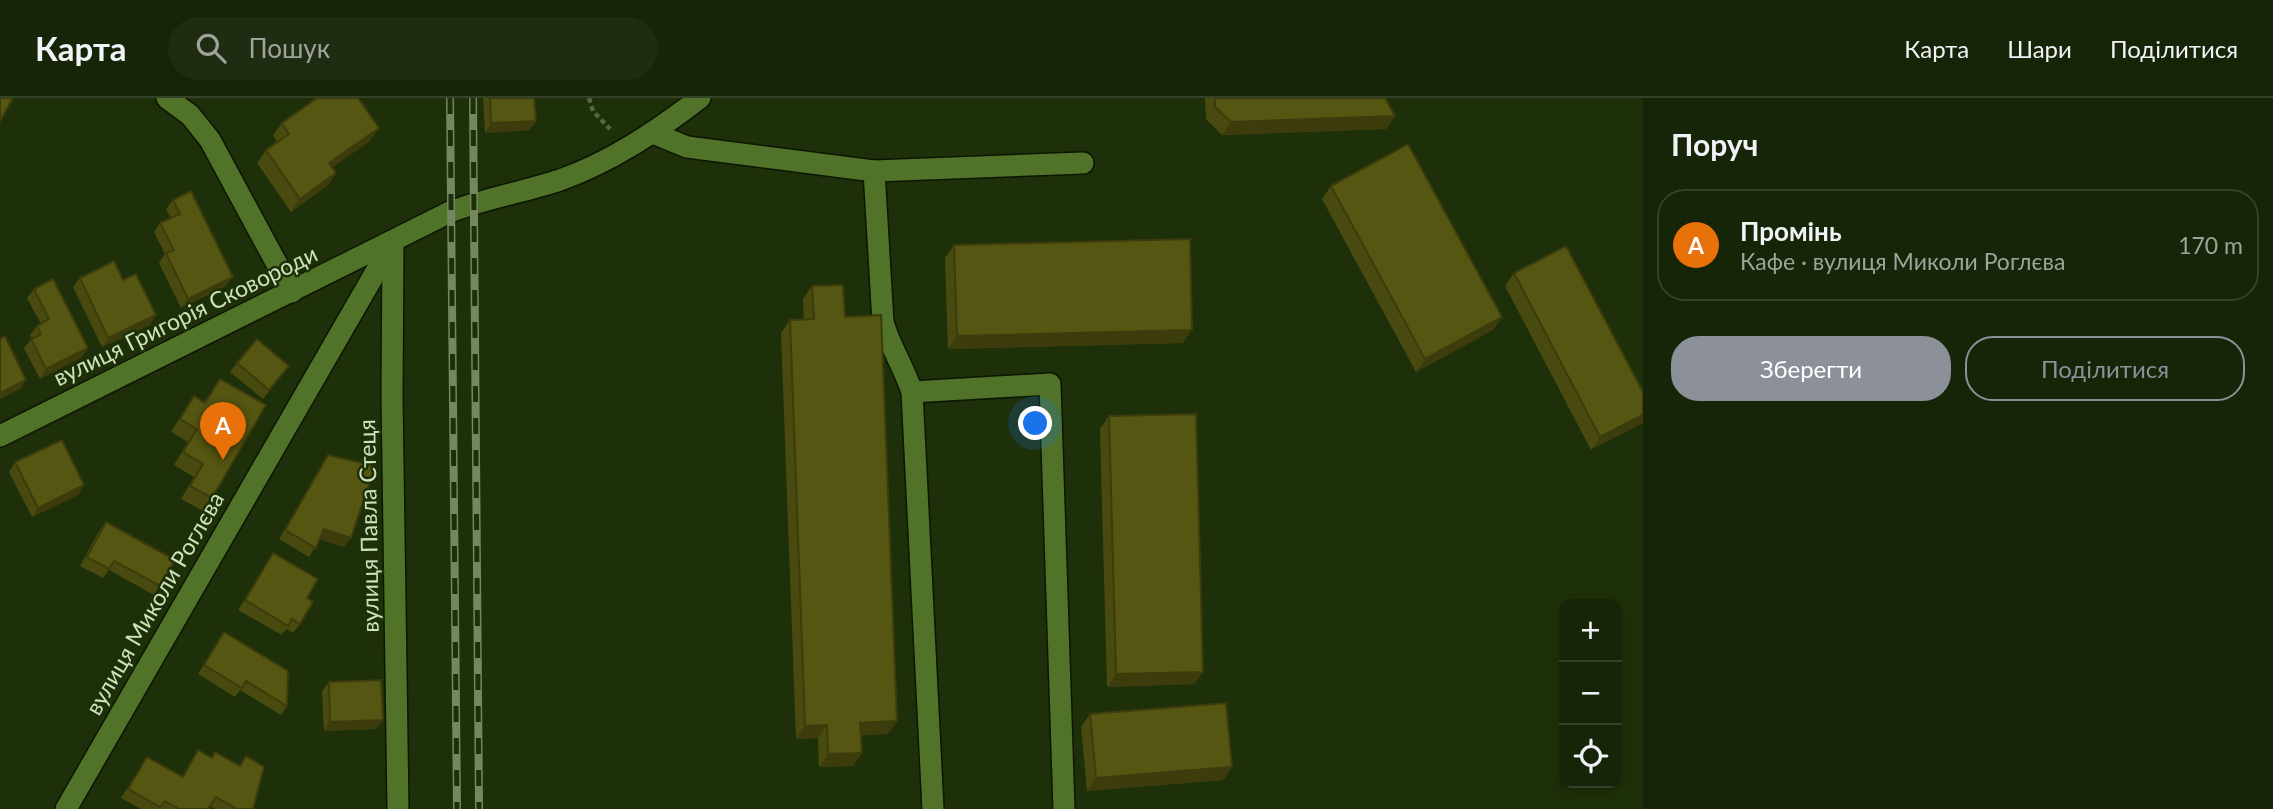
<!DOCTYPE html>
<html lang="uk">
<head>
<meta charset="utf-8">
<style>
	:root { --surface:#162407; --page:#1f2c11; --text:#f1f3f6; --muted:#9ea49b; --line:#354128; --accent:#8c9099 }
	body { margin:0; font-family:Lato,sans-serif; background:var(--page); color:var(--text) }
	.controls { position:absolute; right:21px; bottom:21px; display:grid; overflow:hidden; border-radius:14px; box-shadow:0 4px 10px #0003 }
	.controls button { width:63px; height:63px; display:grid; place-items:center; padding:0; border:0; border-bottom:2px solid var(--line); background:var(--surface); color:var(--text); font:35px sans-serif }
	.you { position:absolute; left:1036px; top:326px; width:24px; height:24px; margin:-18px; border:5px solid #fff; border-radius:50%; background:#1a73e8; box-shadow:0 0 0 10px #1a73e833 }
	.badge { display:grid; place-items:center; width:46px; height:46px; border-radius:50%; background:var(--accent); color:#fff; font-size:23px; font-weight:700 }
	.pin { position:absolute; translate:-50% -58px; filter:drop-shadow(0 2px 4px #0008) }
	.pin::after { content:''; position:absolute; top:37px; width:24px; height:21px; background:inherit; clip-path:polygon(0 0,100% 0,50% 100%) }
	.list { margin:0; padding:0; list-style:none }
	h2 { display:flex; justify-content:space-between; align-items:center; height:91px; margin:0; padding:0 28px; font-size:30px }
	h2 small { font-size:23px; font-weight:400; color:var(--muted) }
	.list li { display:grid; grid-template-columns:46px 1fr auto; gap:21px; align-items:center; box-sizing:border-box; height:112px; margin:0 14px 14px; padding:0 14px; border:2px solid var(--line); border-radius:28px }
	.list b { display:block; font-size:26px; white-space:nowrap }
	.list p { margin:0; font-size:23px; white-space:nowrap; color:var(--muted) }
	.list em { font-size:23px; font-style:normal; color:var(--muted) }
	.actions { display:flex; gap:14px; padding:21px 28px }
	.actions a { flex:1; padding:16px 0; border:2px solid var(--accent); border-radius:28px; text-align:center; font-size:24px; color:var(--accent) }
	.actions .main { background:var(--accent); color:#fff }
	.icon { flex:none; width:38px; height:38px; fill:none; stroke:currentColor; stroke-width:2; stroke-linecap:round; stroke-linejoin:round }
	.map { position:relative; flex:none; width:1643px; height:711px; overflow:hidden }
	header { display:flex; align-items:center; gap:42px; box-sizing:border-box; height:98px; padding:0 35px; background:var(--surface); border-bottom:2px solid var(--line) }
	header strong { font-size:33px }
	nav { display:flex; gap:38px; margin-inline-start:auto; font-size:24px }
	.search { width:490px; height:63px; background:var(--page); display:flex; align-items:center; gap:18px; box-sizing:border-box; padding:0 24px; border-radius:38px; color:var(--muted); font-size:26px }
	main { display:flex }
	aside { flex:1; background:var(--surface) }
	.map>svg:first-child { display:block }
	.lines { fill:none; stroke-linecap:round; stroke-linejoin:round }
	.minor-casing { stroke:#0c1602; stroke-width:24 }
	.path { stroke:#546740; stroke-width:4.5; stroke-dasharray:5 3.5; stroke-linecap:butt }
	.minor { stroke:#507229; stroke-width:21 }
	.rail-casing { stroke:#748761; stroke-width:8 }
	.rail { stroke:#1e3009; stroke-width:5; stroke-dasharray:16; stroke-linecap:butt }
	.wall { fill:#494a0f }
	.shaded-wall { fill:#3c3c0c }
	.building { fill:#555611; stroke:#3c3c0c; stroke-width:2 }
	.labels { text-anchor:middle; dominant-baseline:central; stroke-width:5; stroke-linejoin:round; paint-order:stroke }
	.street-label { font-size:23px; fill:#cde1bb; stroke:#1e3009 }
</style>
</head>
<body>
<header>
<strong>Карта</strong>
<div class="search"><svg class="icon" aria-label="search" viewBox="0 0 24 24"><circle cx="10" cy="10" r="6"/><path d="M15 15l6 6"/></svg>Пошук</div>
<nav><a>Карта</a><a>Шари</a><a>Поділитися</a></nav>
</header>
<main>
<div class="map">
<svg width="1643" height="711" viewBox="0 0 1643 711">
	<rect width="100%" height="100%" fill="#1e3009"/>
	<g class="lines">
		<defs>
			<g id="minor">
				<path d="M 167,0 L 190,17 L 210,42 L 292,194"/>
				<path d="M 653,35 L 687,49 L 874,73 L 1083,65"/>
				<path d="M 874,73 L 883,224 C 890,249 904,269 912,294 L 933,711"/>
				<path d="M 393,146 L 392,298 L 398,711"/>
				<path d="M 912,294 L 1050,286 L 1064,711"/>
				<path d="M 0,338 L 450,114 C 486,100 524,94 560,82 C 611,64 657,33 700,0"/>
				<path d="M 66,711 L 393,144"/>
			</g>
		</defs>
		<use href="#minor" class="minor-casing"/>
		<path class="path" d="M 589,0 L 593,13 L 610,31"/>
		<use href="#minor" class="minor"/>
		<defs>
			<g id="rail">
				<path d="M 450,0 L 457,711"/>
				<path d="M 473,0 L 479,711"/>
			</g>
		</defs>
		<use href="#rail" class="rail-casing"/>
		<use href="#rail" class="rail"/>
	</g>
	<g class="wall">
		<path d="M 483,0 L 534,0 L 536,23 L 529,32 L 485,35 Z"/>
		<path d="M 1205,0 L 1385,0 L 1395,18 L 1386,31 L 1222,37 L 1206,21 Z"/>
		<path d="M 282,25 L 370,43 L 332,69 L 336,75 L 327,88 L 291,114 L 257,65 L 266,52 L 277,44 L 273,37 Z"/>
		<path d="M 1331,88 L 1502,219 L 1493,232 L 1416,274 L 1322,101 Z"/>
		<path d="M 173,102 L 226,188 L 181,210 L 159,165 L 165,156 L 154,134 L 160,125 L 171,120 L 166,111 Z"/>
		<path d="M 954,147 L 1183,245 L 948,251 L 945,160 Z"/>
		<path d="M 1514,175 L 1643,294 L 1591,352 L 1505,188 Z"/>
		<path d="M 80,180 L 123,182 L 150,227 L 102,249 L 73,189 Z"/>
		<path d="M 812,188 L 845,219 L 888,636 L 861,637 L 862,655 L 853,668 L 819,669 L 818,640 L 796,641 L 781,235 L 790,222 L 804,222 L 803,201 Z"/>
		<path d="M 34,191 L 82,259 L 40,281 L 24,250 L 32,241 L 30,237 L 37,228 L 41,226 L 27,200 Z"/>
		<path d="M 237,265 L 289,268 L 263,301 L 230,274 Z"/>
		<path d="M 220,281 L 212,400 L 203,413 L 181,401 L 194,379 L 174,367 L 188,344 L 171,334 L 194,298 L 204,304 Z"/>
		<path d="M 1109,318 L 1203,574 L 1194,586 L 1107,589 L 1100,331 Z"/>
		<path d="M 328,357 L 344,449 L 320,441 L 309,459 L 279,441 Z"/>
		<path d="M 15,364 L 78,397 L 32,419 L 9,374 Z"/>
		<path d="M 106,424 L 160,488 L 154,497 L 109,472 L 103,480 L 80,468 L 99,433 Z"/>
		<path d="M 273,455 L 307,500 L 300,526 L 293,535 L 286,531 L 282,537 L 238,512 Z"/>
		<path d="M 224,534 L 287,608 L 281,617 L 240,592 L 235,599 L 198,576 Z"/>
		<path d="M 329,584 L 376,631 L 324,633 L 322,593 Z"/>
		<path d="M 1090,616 L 1232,669 L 1223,682 L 1087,693 L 1081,629 Z"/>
		<path d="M 198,652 L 210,660 L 215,654 L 239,668 L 246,658 L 253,711 L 215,711 L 210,708 L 208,711 L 141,711 L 121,700 L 147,659 L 182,679 Z"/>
	</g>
	<g class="shaded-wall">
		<path d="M 1395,18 L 1386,31 L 1222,37 L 1231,24 Z"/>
		<path d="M 536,23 L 529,32 L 485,35 L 491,25 Z"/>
		<path d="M 379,30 L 370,43 L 320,78 L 329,65 Z"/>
		<path d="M 336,75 L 327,88 L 291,114 L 300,101 Z"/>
		<path d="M 233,179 L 226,188 L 181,210 L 188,201 Z"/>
		<path d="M 156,217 L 150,227 L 102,249 L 108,240 Z"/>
		<path d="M 1502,219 L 1493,232 L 1416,274 L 1425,261 Z"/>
		<path d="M 1192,232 L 1183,245 L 948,251 L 957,238 Z"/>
		<path d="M 88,250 L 82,259 L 40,281 L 46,271 Z"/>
		<path d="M 26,282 L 20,291 L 0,301 L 0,295 Z"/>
		<path d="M 1643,317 L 1643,325 L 1591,352 L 1600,339 Z"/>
		<path d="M 84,387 L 78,397 L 32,419 L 38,410 Z"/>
		<path d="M 324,431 L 351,440 L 344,449 L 318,441 Z"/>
		<path d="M 1203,574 L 1194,586 L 1107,589 L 1116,576 Z"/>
		<path d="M 383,622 L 376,631 L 324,633 L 330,624 Z"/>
		<path d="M 897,623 L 888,636 L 851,638 L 860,625 Z"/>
		<path d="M 827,627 L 818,640 L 796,641 L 805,628 Z"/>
		<path d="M 862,655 L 853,668 L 819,669 L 828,656 Z"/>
		<path d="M 1232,669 L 1223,682 L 1087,693 L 1096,680 Z"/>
	</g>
	<g class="building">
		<path d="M 0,0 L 13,0 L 0,23 Z"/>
		<path d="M 317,0 L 358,0 L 379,30 L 329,65 L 336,75 L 300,101 L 266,52 L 289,36 L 282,25 Z"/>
		<path d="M 490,0 L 534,0 L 536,23 L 491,25 Z"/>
		<path d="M 1215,0 L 1385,0 L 1395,18 L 1231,24 L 1215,9 Z"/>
		<path d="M 1408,46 L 1502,219 L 1425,261 L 1331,88 Z"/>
		<path d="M 191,93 L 233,179 L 188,201 L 166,155 L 174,152 L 160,125 L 180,116 L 173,102 Z"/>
		<path d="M 1190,141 L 1192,232 L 957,238 L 954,147 Z"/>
		<path d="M 1566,148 L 1643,294 L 1643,317 L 1600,339 L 1514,175 Z"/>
		<path d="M 114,163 L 123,182 L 136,176 L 156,217 L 108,240 L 80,180 Z"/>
		<path d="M 53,181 L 88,250 L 46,271 L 31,241 L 41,236 L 37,228 L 49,221 L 34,191 Z"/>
		<path d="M 843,187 L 845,219 L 881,217 L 897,623 L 860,625 L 862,655 L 828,656 L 827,627 L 805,628 L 790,222 L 814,221 L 812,188 Z"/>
		<path d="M 5,238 L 26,282 L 0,295 L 0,241 Z"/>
		<path d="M 257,241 L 289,268 L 269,292 L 237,265 Z"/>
		<path d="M 220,281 L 266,307 L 212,400 L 190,388 L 203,366 L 183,354 L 197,331 L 180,321 L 194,298 L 205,305 Z"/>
		<path d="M 1196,316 L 1203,574 L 1116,576 L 1109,318 Z"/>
		<path d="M 62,342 L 84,387 L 38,410 L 15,364 Z"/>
		<path d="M 328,357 L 375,368 L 351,440 L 324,431 L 316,450 L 285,432 Z"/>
		<path d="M 106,424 L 175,462 L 160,488 L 114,463 L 109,471 L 87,459 Z"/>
		<path d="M 273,455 L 318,481 L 307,500 L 313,504 L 300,526 L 292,521 L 288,528 L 245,502 Z"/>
		<path d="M 224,534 L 288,573 L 287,608 L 246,583 L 242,590 L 204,567 Z"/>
		<path d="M 381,582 L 383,622 L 330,624 L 329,584 Z"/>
		<path d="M 1226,605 L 1232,669 L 1096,680 L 1090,616 Z"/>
		<path d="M 198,652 L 212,660 L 215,654 L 240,668 L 246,658 L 264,669 L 253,711 L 237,711 L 216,699 L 208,711 L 179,711 L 165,703 L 160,709 L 128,691 L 147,659 L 183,679 Z"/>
	</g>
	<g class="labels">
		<g class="street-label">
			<text transform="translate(185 217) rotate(-26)">вулиця Григорія Сковороди</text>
			<text transform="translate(368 428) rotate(-91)">вулиця Павла Стеця</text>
			<text transform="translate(154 505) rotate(-60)">вулиця Миколи Роглєва</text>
		</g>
	</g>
</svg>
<div class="controls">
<button>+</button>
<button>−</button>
<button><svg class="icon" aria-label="locate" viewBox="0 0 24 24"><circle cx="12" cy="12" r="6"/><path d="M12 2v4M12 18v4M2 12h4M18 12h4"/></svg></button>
</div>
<div class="you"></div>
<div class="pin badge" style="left:223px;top:362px;background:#e8710a">A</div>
</div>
<aside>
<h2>Поруч<small></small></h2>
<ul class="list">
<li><span class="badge" style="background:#e8710a">A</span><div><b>Промінь</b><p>Кафе · вулиця Миколи Роглєва</p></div><em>170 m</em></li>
</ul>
<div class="actions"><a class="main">Зберегти</a><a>Поділитися</a></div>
</aside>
</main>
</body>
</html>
